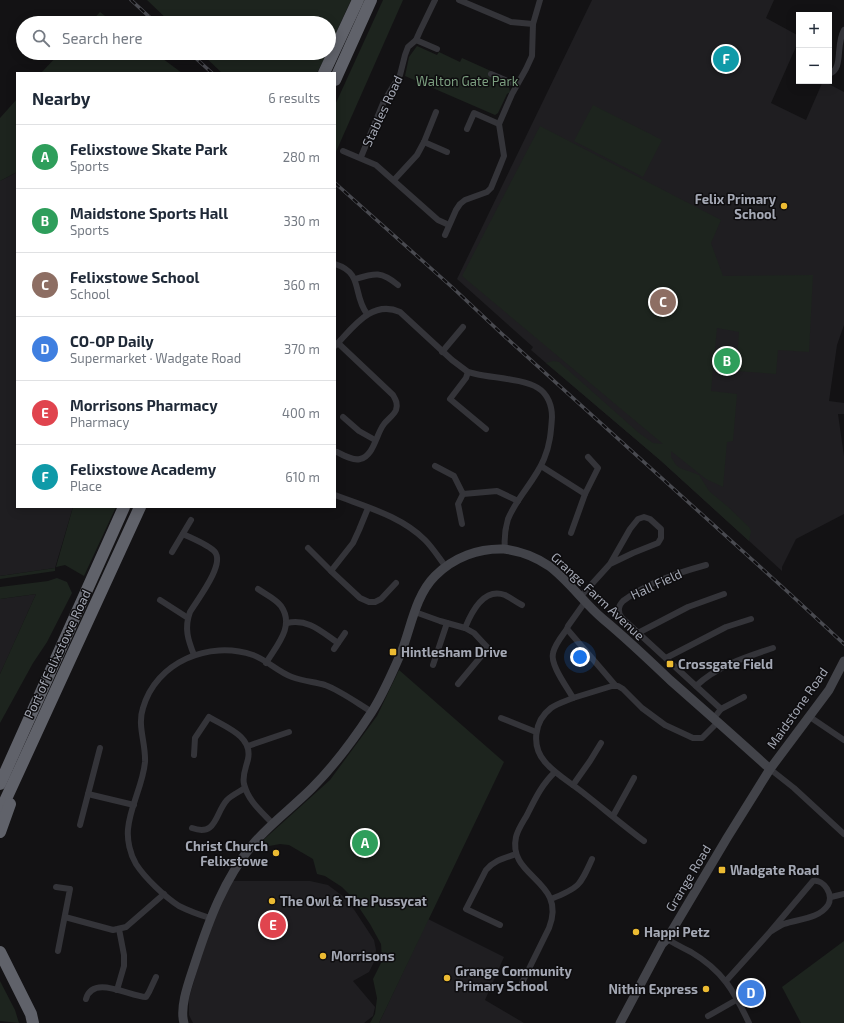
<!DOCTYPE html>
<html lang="en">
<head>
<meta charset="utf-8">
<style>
	:root { --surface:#fff; --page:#f6f6f7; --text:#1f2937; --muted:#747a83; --line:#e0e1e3; --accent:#7c3aed }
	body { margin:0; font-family:"Exo 2",sans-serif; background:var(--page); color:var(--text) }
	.controls { position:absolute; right:12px; top:12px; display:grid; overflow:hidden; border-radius:0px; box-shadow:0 2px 10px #0003 }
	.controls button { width:36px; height:36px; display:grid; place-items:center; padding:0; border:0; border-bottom:1px solid var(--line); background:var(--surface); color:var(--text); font:20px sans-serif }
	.you { position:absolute; left:580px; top:657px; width:14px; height:14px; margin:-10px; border:3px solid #fff; border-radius:50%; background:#1a73e8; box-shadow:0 0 0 6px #1a73e833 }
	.badge { display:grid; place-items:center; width:26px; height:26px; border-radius:50%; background:var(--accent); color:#fff; font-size:13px; font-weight:700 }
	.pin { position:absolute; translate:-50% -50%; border:2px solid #fff; box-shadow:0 1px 4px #0006 }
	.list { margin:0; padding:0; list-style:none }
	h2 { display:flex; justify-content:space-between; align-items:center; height:52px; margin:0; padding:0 16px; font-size:17px }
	h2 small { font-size:13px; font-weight:400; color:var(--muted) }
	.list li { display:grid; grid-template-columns:26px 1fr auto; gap:12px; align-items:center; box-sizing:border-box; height:64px; padding:0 16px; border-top:1px solid var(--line) }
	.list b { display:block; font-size:15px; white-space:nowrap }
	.list p { margin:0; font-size:13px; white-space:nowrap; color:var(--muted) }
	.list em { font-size:13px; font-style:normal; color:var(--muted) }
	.icon { flex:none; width:22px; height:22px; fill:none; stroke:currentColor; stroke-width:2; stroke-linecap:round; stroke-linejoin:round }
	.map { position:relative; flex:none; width:844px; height:1023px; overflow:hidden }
	.search { position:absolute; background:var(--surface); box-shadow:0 2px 10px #0003; left:16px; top:16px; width:320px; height:44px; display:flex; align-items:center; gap:10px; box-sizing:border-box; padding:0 14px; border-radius:22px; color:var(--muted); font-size:15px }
	.panel { position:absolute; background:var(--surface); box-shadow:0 2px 10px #0003; left:16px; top:72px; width:320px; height:436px; border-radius:0px }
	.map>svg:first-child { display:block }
	.built { fill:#1f1e21 }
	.green { fill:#1d241e }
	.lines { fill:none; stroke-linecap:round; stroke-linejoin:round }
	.street { stroke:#343439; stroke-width:6 }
	.secondary { stroke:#424349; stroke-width:9 }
	.highway { stroke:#60626a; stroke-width:12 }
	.rail-casing { stroke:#494a50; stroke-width:3.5 }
	.rail { stroke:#0e0d0f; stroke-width:2; stroke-dasharray:6; stroke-linecap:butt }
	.poi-dot { fill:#ecbb32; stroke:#0e0d0f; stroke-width:1.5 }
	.labels { text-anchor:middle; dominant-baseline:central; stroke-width:3; stroke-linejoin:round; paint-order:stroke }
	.park-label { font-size:13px; fill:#7c9f80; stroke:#0e0d0f }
	.street-label { font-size:13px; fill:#a4a8b4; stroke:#0e0d0f }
	.poi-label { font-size:13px; font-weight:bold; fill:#a4a8b4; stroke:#0e0d0f; text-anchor:start }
</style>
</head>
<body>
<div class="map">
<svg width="844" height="1023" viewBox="0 0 844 1023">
	<rect width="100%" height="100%" fill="#131214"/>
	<g class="built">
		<path d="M 592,0 L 774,0 L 766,18 L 799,36 L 799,40 L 771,103 L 806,120 L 823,81 L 844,92 L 844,325 L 837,345 L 829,401 L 844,403 L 844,414 L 838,414 L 844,456 L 844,514 L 796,539 L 782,567 L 782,571 L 660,460 L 546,363 L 531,350 L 533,347 L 457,279 Z"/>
		<path d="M 17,172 L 17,507 L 73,507 L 55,568 L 0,576 L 0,181 Z"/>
		<path d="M 36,594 L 6,661 L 0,674 L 0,599 Z"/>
		<path d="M 231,881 L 310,881 L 328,885 L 344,897 L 355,911 L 374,940 L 376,950 L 374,962 L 369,972 L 353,981 L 375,1007 L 373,1016 L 364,1023 L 193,1023 L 189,1015 L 189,998 L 208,933 Z"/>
		<path d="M 428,919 L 504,957 L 485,1000 L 524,1023 L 379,1023 Z"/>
	</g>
	<g class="green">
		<path d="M 147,0 L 351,0 L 329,48 L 329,23 L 171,23 Z"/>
		<path d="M 383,0 L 403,0 L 335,154 L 335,105 Z"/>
		<path d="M 100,12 L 114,23 L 90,23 Z"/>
		<path d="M 417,46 L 437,55 L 439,52 L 460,62 L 462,58 L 491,71 L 489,75 L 509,86 L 510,92 L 507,94 L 498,113 L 495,115 L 405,76 L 409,57 Z"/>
		<path d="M 60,53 L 155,53 L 182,73 L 41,73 Z"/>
		<path d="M 201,53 L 327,53 L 317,73 L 222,73 Z"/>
		<path d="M 17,99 L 17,172 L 0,181 L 0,118 Z"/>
		<path d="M 593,105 L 662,140 L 643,177 L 574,141 Z"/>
		<path d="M 540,126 L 721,220 L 711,243 L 723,276 L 813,275 L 809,352 L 778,350 L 776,374 L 736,371 L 739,332 L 717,328 L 711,391 L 737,394 L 733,441 L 727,442 L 723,487 L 706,479 L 671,451 L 671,457 L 676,465 L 680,468 L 699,475 L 709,491 L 727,506 L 749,527 L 751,531 L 749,541 L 660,460 L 546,363 L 553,361 L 559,362 L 639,433 L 653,443 L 663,444 L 462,276 Z"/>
		<path d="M 73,507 L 116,507 L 84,576 L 65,565 L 56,567 Z"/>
		<path d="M 55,568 L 55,571 L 0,579 L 0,576 Z"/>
		<path d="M 57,578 L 67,582 L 72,593 L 47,642 L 33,663 L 0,723 L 0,674 L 36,594 L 0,599 L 0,587 L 48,581 Z"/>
		<path d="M 399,670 L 504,762 L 379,1023 L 370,1023 L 375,1014 L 377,998 L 373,979 L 382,961 L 381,944 L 370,924 L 352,897 L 342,887 L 325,876 L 317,874 L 313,859 L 289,845 L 280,844 L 264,847 L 260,843 L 330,780 L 377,716 Z"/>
		<path d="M 844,941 L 844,1023 L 801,1023 L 782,987 Z"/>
		<path d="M 0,981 L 15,1010 L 19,1023 L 0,1021 Z"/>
	</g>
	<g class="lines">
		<g class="street">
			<path d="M 459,0 L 511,22 L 533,24"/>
			<path d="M 416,40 L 437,49"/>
			<path d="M 491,74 L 517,85"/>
			<path d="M 829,74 C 844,69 835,46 844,30"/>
			<path d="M 467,129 L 474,113 L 499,124"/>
			<path d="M 424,142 L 447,152"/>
			<path d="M 343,151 L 376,165 L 438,220 L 449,225"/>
			<path d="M 361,157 L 384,101 L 400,75 L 405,55 L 408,47 L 416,40 L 420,31 L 435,0"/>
			<path d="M 394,180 L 417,155 L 424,142 L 436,112"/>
			<path d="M 445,235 L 456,210 L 460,204 L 465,200 L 487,192 L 491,188 L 500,166 L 504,156 L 499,124 L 512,94 L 526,69 L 532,56 L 533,24 L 540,0"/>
			<path d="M 335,264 C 364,273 352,294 367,314"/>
			<path d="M 355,279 C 375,273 381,271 398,285"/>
			<path d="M 335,346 C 352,329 371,299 400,312 L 452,360 L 468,372 L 476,374 C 493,378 524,379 538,388 C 548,394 552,406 552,417 C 551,432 550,445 544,459 C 535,481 517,497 508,519 C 505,529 504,539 505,549"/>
			<path d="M 442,352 L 463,327"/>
			<path d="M 468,372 L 466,378 L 450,399 L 486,429"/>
			<path d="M 343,417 L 359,431 L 375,440"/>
			<path d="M 337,452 C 343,455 353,461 360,459 C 374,456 376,434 384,424 C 388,419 394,415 396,410 C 398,404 396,400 393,395 L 338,343"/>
			<path d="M 435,466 L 454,476 L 463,494 L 497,491 L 518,501"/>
			<path d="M 541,466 L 585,494"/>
			<path d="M 335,495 C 366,507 401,516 425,540 C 433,548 439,558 446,567"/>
			<path d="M 368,508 L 359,530 L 353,543 L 331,571 L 360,598 L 369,602 L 375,602 L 381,599 L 396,583"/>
			<path d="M 462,524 L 458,504 L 463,494"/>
			<path d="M 571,533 L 585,494 L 598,468 L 588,457"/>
			<path d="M 183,534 C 191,538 209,545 215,552 C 225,565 197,600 190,612 C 184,628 188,640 194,655"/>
			<path d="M 308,548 L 331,571"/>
			<path d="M 172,552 L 191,520"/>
			<path d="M 706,565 C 677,573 647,583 623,601 C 618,606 617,612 622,618 L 721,709"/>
			<path d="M 258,589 C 265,594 276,599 281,606 C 295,626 277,645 266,663"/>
			<path d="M 581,596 L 610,564 L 630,529 L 638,519 L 644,517 L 650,519 L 661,529 L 661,538 L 658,543 L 633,553 L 610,564"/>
			<path d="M 160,600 L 188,618"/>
			<path d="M 585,602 L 568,626 L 567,629 L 615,685"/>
			<path d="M 415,612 L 440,621 L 465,628 L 474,633 L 488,648 L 458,684"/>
			<path d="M 287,623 C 308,618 322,632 338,643"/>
			<path d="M 465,628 C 471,613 484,587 505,595 C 511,598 516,602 522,605"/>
			<path d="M 567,629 C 562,636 555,644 553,653 C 550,665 567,687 573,698 L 612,686 L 618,686 L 623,689 L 642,708 L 665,725 L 693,738 L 702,738 L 718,722"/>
			<path d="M 638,633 L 688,607 L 724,594"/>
			<path d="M 334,649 L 345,633"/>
			<path d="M 666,658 L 726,627 L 751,619"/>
			<path d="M 433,665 L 447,623"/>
			<path d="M 696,686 C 717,666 746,657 773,648"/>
			<path d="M 573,698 C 566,701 558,703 551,708 C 534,721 531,746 545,762 C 556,775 573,784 586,795 C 605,810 624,826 644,841"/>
			<path d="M 810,717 L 844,740"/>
			<path d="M 501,718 L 536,732"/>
			<path d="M 714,718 L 721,709 L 744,697"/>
			<path d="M 248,746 L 289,732"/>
			<path d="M 194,755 L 195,738 L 209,717 C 225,727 253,736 248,759 C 246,768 242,775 244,784 C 248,801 262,812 273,824"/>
			<path d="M 770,769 L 794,788 L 844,834"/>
			<path d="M 573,785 L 590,761 L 601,743"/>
			<path d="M 88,794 L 134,805"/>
			<path d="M 613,816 L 634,778"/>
			<path d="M 80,825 L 100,748"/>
			<path d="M 192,828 C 217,837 215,813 227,800 C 232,795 239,792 245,788"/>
			<path d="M 56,887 L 70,889 L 58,951"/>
			<path d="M 831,897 L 844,894"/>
			<path d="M 551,899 C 579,888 580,886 592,859"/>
			<path d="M 65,917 L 113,930 L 126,927 L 164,894"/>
			<path d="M 210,918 C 200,915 189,911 179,906 C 165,897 145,878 136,864 C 130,854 127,840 128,829 C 130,806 143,785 145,762 C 146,743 137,726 143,708 C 156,662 209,640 253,655 C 267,660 278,672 292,677 C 303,681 314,682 325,685 C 341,691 357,703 372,712"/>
			<path d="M 500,925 L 466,909 L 486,870 C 494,860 505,858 516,854"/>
			<path d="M 667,939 C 675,944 683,948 691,952 C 723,971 734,991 749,1023"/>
			<path d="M 726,981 L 770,932 L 813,881 C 824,879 834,895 828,905 C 819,919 798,919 784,924 C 779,926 775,929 770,932"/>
			<path d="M 521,985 L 549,928 C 568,880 507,878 516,837 C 518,829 523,822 527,815 C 535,799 542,784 555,772"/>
			<path d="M 117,990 L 124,966 L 124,955 L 119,929"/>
			<path d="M 86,999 C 93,974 130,997 146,997 L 149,992 L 156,977"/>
			<path d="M 708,1016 L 738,999"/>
		</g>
		<g class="secondary">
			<path d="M 184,1023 C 179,1006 190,979 195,963 C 209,920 224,879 253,844 C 271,823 293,807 312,788 C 334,766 354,739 371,713 C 383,695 392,673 401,653 C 411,628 415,596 435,576 C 454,557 479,548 504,549 C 520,551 536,557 549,566 C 569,581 584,603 603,619 C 626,638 648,659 670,680 C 703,709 737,739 770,769"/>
			<path d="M 620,1023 L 662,944 L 667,939 L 727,838 L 770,769 L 829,690 L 844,661"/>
		</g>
		<g class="highway">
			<path d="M 324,73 L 358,0"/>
			<path d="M 335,80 L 371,0"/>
			<path d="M 0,784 L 124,507"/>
			<path d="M 0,812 L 140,507"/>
			<path d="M 0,832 L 10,804"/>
			<path d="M 0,952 L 31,1014 L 33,1023"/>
		</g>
		<defs>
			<g id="rail">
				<path d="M 131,0 L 156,23"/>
				<path d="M 190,53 L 212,73"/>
				<path d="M 335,183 L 453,288 L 502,334 L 789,593 L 844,644"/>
			</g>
		</defs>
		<use href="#rail" class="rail-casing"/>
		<use href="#rail" class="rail"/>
	</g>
	<g class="poi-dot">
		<circle cx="784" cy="206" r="4"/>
		<rect x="389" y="648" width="8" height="8" rx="2"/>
		<rect x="666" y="660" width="8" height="8" rx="2"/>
		<circle cx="276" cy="853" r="4"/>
		<rect x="718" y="866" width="8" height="8" rx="2"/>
		<circle cx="272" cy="901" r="4"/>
		<circle cx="636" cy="932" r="4"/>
		<circle cx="323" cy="956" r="4"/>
		<circle cx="447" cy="978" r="4"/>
		<circle cx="706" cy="989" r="4"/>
	</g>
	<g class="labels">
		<g class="park-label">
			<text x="467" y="81">Walton Gate Park</text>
		</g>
		<g class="street-label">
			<text transform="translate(382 111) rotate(-65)">Stables Road</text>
			<text transform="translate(656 584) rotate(-25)">Hall Field</text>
			<text transform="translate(598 596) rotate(43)">Grange Farm Avenue</text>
			<text transform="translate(57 654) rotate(-65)">Port of Felixstowe Road</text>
			<text transform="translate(797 708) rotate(-55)">Maidstone Road</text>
			<text transform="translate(688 878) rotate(-59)">Grange Road</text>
		</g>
		<g class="poi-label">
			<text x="776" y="199" text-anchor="end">Felix Primary<tspan x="776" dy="15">School</tspan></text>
			<text x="401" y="652">Hintlesham Drive</text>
			<text x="678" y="664">Crossgate Field</text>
			<text x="268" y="846" text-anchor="end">Christ Church<tspan x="268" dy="15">Felixstowe</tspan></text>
			<text x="730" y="870">Wadgate Road</text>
			<text x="280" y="901">The Owl &amp; The Pussycat</text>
			<text x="644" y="932">Happi Petz</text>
			<text x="331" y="956">Morrisons</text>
			<text x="455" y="971">Grange Community<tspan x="455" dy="15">Primary School</tspan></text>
			<text x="698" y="989" text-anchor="end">Nithin Express</text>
		</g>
	</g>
</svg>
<div class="controls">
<button>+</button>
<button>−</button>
</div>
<div class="you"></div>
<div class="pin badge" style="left:365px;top:843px;background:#2e9e5b">A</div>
<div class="pin badge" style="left:727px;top:361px;background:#2e9e5b">B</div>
<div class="pin badge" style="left:663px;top:302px;background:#8d6e63">C</div>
<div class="pin badge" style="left:751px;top:993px;background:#3f7fe0">D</div>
<div class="pin badge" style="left:273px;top:925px;background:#e0444e">E</div>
<div class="pin badge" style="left:726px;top:59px;background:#0f9aa8">F</div>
<div class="search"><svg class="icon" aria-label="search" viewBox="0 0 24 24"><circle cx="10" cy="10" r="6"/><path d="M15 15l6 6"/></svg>Search here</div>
<section class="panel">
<h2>Nearby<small>6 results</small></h2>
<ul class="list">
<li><span class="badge" style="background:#2e9e5b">A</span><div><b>Felixstowe Skate Park</b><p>Sports</p></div><em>280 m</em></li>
<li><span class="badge" style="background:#2e9e5b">B</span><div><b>Maidstone Sports Hall</b><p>Sports</p></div><em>330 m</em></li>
<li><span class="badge" style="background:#8d6e63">C</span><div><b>Felixstowe School</b><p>School</p></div><em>360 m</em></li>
<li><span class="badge" style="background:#3f7fe0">D</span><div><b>CO-OP Daily</b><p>Supermarket · Wadgate Road</p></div><em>370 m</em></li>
<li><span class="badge" style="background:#e0444e">E</span><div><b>Morrisons Pharmacy</b><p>Pharmacy</p></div><em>400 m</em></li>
<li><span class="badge" style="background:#0f9aa8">F</span><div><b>Felixstowe Academy</b><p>Place</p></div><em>610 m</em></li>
</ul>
</section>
</div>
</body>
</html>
